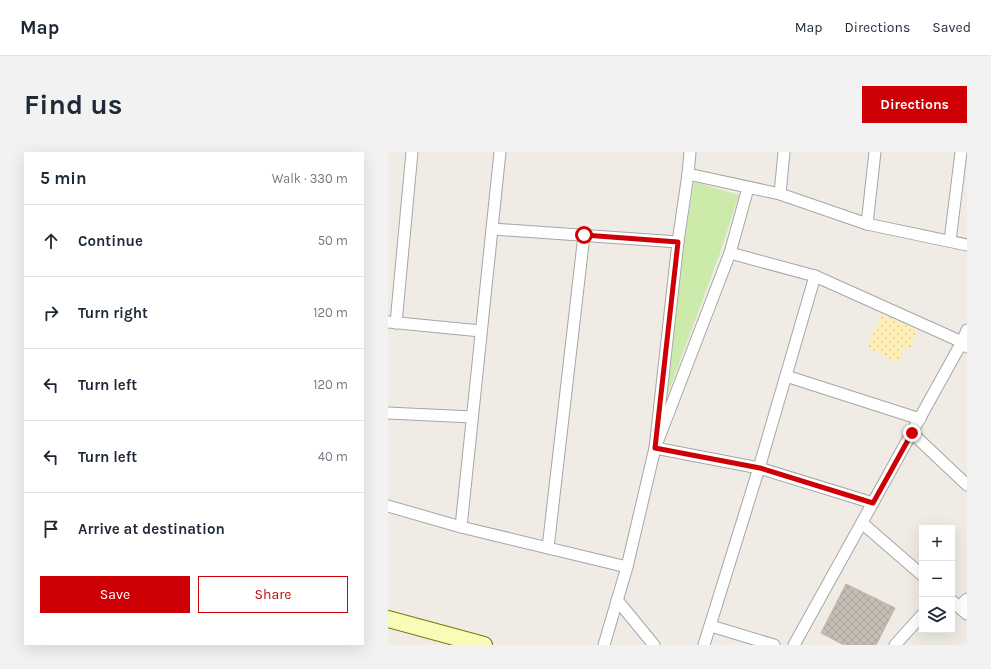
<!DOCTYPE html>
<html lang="en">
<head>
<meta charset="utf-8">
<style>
	:root { --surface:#fff; --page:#f2f2f3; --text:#1f2937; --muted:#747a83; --line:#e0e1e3; --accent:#cf0005 }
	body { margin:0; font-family:Karla,sans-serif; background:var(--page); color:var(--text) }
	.controls { position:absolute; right:12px; bottom:12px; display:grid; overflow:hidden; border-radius:0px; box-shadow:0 4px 16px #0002 }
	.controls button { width:36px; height:36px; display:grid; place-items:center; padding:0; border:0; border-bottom:1px solid var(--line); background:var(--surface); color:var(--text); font:20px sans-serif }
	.stop { position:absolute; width:12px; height:12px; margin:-9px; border:3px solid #cf0005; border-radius:50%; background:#fff }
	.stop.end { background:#cf0005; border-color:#fff; box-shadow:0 1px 4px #0008 }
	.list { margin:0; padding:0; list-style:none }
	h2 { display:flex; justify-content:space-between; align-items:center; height:52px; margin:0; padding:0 16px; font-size:17px }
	h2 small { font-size:13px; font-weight:400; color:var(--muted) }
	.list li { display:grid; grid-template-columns:26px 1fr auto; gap:12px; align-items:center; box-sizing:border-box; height:72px; padding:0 16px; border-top:1px solid var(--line) }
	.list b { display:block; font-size:15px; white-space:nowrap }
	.list em { font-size:13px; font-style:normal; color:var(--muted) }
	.actions { display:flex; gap:8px; padding:12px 16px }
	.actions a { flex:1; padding:9px 0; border:1px solid var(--accent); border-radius:0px; text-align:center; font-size:14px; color:var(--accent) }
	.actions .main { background:var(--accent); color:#fff }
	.icon { flex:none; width:22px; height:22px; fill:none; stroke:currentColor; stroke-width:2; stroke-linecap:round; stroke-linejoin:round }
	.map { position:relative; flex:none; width:579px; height:493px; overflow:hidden; border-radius:0px }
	header { display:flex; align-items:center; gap:24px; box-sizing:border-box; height:56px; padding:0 20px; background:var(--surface); border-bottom:1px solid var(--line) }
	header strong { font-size:19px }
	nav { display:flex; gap:22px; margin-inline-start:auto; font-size:14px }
	.intro { display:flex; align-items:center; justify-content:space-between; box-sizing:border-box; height:96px; padding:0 24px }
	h1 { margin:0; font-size:28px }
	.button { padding:10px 18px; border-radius:0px; background:var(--accent); color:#fff; font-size:14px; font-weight:700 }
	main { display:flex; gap:24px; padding:0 24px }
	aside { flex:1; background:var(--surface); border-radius:0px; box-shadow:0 4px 16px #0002 }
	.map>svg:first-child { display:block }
	.grass { fill:#ccebaa }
	.sand { fill:url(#sand-dots) }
	.building { fill:url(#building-cross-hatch); stroke:#c2b2a7 }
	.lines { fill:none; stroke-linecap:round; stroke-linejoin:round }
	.street-casing { stroke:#a6a6a6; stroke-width:13 }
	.secondary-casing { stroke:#707a02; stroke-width:18 }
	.street { stroke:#fff; stroke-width:11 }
	.secondary { stroke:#f9fbb9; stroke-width:16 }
	.route { stroke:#cf0005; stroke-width:5 }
</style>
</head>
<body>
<header>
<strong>Map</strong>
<nav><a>Map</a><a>Directions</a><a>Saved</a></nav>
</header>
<div class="intro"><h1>Find us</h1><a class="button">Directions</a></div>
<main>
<aside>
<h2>5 min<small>Walk · 330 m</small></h2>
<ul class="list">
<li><svg class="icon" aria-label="ahead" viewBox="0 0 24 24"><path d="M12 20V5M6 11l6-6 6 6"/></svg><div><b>Continue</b></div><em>50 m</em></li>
<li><svg class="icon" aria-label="right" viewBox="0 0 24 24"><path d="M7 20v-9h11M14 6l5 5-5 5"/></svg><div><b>Turn right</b></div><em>120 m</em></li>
<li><svg class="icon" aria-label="left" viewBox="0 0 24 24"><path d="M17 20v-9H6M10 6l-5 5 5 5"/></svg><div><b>Turn left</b></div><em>120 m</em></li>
<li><svg class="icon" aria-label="left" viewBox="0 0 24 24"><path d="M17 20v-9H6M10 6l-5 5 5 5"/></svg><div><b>Turn left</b></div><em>40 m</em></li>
<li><svg class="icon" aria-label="arrive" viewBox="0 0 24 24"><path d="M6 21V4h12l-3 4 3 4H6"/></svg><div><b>Arrive at destination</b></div></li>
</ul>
<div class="actions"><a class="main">Save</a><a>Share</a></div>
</aside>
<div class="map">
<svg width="579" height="493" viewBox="0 0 579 493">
	<defs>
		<pattern id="sand-dots" width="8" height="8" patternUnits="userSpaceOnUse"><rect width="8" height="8" fill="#ffeeb5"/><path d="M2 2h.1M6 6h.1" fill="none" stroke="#dacc9b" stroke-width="1.8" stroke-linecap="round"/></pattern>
		<pattern id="building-cross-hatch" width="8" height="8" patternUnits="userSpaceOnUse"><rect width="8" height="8" fill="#c5bcb4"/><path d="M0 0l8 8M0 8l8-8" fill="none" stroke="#a9a19a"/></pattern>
	</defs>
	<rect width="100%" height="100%" fill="#f0ece5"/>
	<path class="grass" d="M 306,30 L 351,43 L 332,101 L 279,244 L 296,93 Z"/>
	<path class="sand" d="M 494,162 L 529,178 L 527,185 L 525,185 L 524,187 L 526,191 L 525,194 L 514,198 L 513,208 L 509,209 L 508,211 L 479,194 Z"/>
	<path class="building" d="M 458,432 L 507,456 L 488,493 L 456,493 L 433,481 Z"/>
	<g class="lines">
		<defs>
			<g id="street">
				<path d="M 302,0 L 300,22 L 290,90 L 267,296 L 371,316 L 485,351"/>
				<path d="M 300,22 L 392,42 L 479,72 L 579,93"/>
				<path d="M 392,42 L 396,0"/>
				<path d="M 479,72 L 487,0"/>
				<path d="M 105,77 L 290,90"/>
				<path d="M 562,89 L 573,0"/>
				<path d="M 342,101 L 427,124 L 574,190 L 579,195"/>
				<path d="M 0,170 L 93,179"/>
				<path d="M 8,171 L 24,0"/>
				<path d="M 398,224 L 532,267"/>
				<path d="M 0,261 L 84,265"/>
				<path d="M 524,281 L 579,333"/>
				<path d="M 0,354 L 73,375 L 239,415"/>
				<path d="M 474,371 L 534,423"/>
				<path d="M 73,375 L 112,0"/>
				<path d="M 160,396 L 196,83"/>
				<path d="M 229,448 L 266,493"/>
				<path d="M 564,449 L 579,462"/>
				<path d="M 571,455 L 579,447"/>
				<path d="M 323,474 L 386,493"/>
				<path d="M 216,493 L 239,415 L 267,296 L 342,101 L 360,36"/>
				<path d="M 316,493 L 371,316 L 427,124"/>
				<path d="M 406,493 L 574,190 L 579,178"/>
				<path d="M 507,493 L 534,463"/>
			</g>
			<path id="secondary" d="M 0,467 L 96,493"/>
		</defs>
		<use href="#street" class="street-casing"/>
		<use href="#secondary" class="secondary-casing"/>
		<use href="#street" class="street"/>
		<use href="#secondary" class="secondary"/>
	</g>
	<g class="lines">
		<path class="route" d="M 196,83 L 290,90 L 267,296 L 372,316 L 485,351 L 524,281"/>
	</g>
</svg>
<div class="controls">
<button>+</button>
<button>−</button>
<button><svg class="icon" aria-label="layers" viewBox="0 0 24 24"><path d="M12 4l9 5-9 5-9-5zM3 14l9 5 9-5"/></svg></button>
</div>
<div class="stop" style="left:196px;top:83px"></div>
<div class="stop end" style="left:524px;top:281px"></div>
</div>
</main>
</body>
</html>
